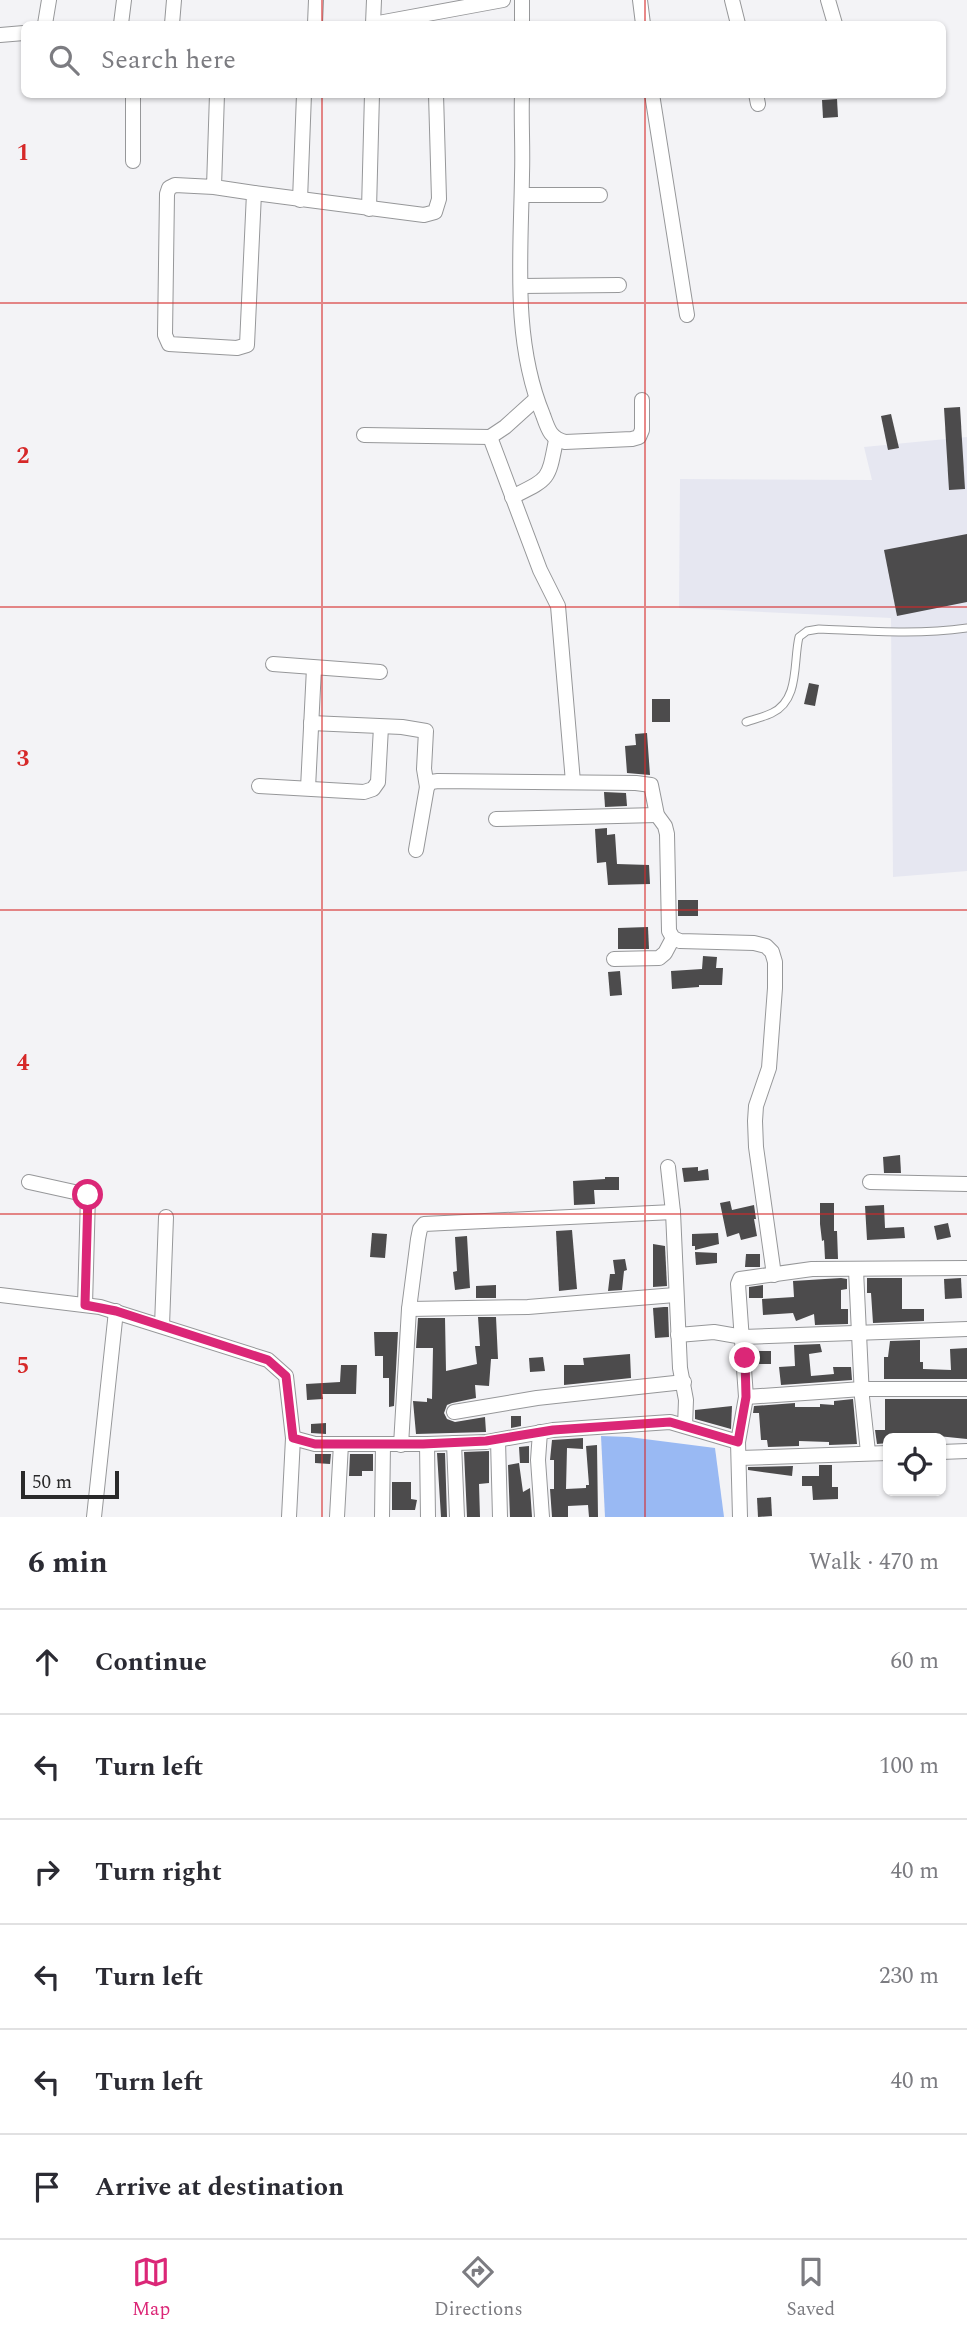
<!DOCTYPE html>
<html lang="en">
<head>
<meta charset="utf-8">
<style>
	:root { --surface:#fff; --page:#f2f2f3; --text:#2b2b33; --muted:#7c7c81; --line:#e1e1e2; --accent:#db2777 }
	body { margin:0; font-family:Spectral,serif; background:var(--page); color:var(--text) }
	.controls { position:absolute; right:21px; bottom:21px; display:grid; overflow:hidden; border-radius:10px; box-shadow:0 2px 5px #0004 }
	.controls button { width:63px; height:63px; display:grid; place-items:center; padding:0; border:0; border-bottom:2px solid var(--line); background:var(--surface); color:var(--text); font:35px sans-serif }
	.scale { position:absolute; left:21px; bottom:18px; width:98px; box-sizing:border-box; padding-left:7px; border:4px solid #29292a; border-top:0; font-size:19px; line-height:24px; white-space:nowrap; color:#29292a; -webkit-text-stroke:5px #f3f3f6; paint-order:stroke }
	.stop { position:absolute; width:21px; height:21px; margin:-16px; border:5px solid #db2777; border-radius:50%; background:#fff }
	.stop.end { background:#db2777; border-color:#fff; box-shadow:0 2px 7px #0008 }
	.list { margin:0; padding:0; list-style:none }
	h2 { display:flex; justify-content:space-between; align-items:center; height:91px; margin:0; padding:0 28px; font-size:30px }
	h2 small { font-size:23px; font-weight:400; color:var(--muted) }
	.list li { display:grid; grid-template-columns:46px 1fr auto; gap:21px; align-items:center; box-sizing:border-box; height:105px; padding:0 28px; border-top:2px solid var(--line) }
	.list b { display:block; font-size:26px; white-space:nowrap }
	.list em { font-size:23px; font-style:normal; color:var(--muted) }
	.icon { flex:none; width:38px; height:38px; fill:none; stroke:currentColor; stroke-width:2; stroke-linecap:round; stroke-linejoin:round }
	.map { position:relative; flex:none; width:967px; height:1517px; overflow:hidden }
	.search { position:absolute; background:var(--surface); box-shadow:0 2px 5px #0004; left:21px; right:21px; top:21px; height:77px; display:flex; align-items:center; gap:18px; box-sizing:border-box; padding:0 24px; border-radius:10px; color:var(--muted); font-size:26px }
	.sheet { height:721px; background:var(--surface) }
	nav { display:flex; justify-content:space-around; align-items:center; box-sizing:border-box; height:98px; border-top:2px solid var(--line); background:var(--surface); font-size:19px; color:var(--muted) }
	nav a { display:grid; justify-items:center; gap:4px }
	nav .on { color:var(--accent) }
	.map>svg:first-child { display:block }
	.built { fill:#e6e7f1 }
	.water { fill:#99b9f3 }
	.building { fill:#4c4b4c }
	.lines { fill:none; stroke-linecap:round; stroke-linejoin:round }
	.lane-casing { stroke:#969799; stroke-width:9 }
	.street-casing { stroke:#969799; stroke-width:16 }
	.lane { stroke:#fff; stroke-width:7 }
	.street { stroke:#fff; stroke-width:14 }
	.route { stroke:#db2777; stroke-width:9 }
	.grid { fill:none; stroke:#d62828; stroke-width:2; stroke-opacity:0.55 }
	.grid-label { font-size:23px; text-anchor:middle; font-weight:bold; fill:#d62828; stroke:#f3f3f6; stroke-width:7; stroke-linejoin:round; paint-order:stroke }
</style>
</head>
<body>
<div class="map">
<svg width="967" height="1517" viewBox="0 0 967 1517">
	<rect width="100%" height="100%" fill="#f3f3f6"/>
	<path class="built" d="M 967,437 L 967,871 L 893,877 L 891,618 L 679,608 L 680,479 L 872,480 L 864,447 Z"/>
	<path class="water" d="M 601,1436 L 629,1437 L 715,1448 L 724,1517 L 605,1517 Z"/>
	<g class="building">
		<path d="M 837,99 L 838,117 L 823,118 L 822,100 Z"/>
		<path d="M 960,407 L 965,489 L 949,490 L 944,408 Z"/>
		<path d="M 891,414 L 899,448 L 888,450 L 881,416 Z"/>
		<path d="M 967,534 L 967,602 L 897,616 L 884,550 Z"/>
		<path d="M 809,683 L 819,685 L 815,706 L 804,704 Z"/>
		<rect x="652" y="699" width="18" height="23"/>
		<path d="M 647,733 L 650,775 L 627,773 L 625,746 L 636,745 L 635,734 Z"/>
		<path d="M 604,792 L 626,793 L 627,806 L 605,807 Z"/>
		<path d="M 607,828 L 607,835 L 615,834 L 617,864 L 649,865 L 650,884 L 608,885 L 606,862 L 597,863 L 595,829 Z"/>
		<rect x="678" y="900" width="20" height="16"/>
		<path d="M 648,927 L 649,949 L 618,949 L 618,928 Z"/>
		<path d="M 703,956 L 717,957 L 716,968 L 723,968 L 722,985 L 699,985 L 699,987 L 672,989 L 671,971 L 702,969 Z"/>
		<path d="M 620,971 L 622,995 L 610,996 L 608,972 Z"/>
		<path d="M 900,1155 L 901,1173 L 884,1173 L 883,1157 Z"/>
		<path d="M 698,1167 L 698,1171 L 708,1169 L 709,1180 L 684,1182 L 682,1168 Z"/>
		<path d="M 605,1177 L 619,1177 L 619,1190 L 594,1190 L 595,1204 L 574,1205 L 573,1181 L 605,1179 Z"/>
		<path d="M 730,1201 L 732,1210 L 754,1205 L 756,1219 L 754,1219 L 757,1236 L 741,1240 L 739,1233 L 727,1237 L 720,1203 Z"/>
		<path d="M 820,1203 L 834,1203 L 834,1231 L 837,1231 L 838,1259 L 825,1259 L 824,1240 L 822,1241 L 820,1224 Z"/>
		<path d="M 884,1205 L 885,1228 L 904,1227 L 905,1238 L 867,1240 L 865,1206 Z"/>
		<path d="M 948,1223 L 951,1237 L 937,1240 L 934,1226 Z"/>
		<path d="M 572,1230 L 577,1289 L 559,1291 L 556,1231 Z"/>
		<path d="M 372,1233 L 387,1234 L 385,1258 L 370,1257 Z"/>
		<path d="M 718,1233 L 719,1244 L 695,1250 L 695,1246 L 692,1246 L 692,1234 Z"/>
		<path d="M 467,1236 L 470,1288 L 455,1290 L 453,1272 L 457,1271 L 455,1237 Z"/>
		<path d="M 653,1244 L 665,1246 L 667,1286 L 653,1287 Z"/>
		<path d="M 695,1252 L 717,1253 L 717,1263 L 696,1265 Z"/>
		<path d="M 746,1254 L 760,1254 L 760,1267 L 745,1267 Z"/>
		<path d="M 625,1259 L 627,1270 L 624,1271 L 622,1290 L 608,1291 L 610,1274 L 615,1274 L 613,1260 Z"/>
		<path d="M 841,1278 L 847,1279 L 847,1289 L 841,1290 L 841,1309 L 848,1309 L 848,1324 L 815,1325 L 814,1314 L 796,1321 L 793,1313 L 763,1315 L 762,1299 L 794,1297 L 793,1281 Z"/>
		<path d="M 867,1278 L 902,1278 L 902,1309 L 924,1309 L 924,1321 L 873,1323 L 871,1293 L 867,1293 Z"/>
		<path d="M 961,1278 L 962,1298 L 945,1299 L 944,1279 Z"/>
		<path d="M 496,1285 L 496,1298 L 476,1298 L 476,1286 Z"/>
		<path d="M 763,1285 L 763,1298 L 749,1298 L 749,1287 Z"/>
		<path d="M 664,1307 L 668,1307 L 669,1337 L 655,1338 L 653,1308 Z"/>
		<path d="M 478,1317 L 496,1317 L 498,1359 L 491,1359 L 489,1386 L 475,1385 L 476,1398 L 452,1403 L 447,1405 L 444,1413 L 447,1419 L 455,1422 L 485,1417 L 486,1432 L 416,1434 L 413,1401 L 427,1402 L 427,1398 L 432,1399 L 433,1348 L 416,1348 L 418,1318 L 445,1318 L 446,1371 L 477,1364 L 475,1346 L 480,1346 Z"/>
		<path d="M 374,1332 L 398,1332 L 394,1406 L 389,1407 L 389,1378 L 383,1378 L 383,1356 L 375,1356 Z"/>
		<path d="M 920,1340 L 920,1362 L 923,1362 L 923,1369 L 951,1370 L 950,1349 L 967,1348 L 967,1379 L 884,1379 L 884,1357 L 888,1357 L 890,1341 Z"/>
		<path d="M 820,1344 L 822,1352 L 809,1354 L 811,1376 L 834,1374 L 833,1367 L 851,1367 L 852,1380 L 781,1385 L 779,1367 L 795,1366 L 794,1345 Z"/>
		<rect x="759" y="1351" width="12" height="13"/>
		<path d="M 630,1354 L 631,1378 L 564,1385 L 564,1365 L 584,1365 L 583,1358 Z"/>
		<path d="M 543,1357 L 545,1371 L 530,1372 L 529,1358 Z"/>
		<path d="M 341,1365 L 357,1365 L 356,1394 L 322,1394 L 323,1399 L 307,1400 L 306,1384 L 340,1382 Z"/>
		<path d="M 853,1399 L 857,1444 L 829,1445 L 829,1442 L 799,1441 L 799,1446 L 768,1447 L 767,1440 L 761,1440 L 759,1413 L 753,1413 L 754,1406 L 795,1403 L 795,1407 L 820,1407 L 820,1404 L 834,1405 L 834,1401 Z"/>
		<path d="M 885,1399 L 967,1399 L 967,1439 L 918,1434 L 918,1438 L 888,1438 L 888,1443 L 877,1444 L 875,1430 L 885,1430 Z"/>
		<path d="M 732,1406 L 731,1429 L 695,1419 L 695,1410 Z"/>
		<path d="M 511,1416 L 521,1416 L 521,1426 L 511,1428 Z"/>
		<path d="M 326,1423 L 326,1434 L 311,1433 L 311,1424 Z"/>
		<path d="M 583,1438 L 583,1449 L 567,1448 L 566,1489 L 586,1488 L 586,1485 L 589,1485 L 586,1446 L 597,1445 L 598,1517 L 589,1517 L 588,1505 L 568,1506 L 568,1517 L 552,1517 L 550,1489 L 554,1489 L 554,1460 L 550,1460 L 552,1440 Z"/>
		<path d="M 529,1446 L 529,1463 L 520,1463 L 519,1447 Z"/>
		<path d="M 489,1451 L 489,1483 L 479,1484 L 480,1517 L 467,1517 L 464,1452 Z"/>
		<path d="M 437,1453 L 445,1453 L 447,1517 L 441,1517 Z"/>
		<path d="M 315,1454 L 331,1454 L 330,1464 L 315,1463 Z"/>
		<path d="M 350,1454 L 373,1454 L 373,1471 L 362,1471 L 362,1476 L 349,1476 Z"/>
		<path d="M 519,1463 L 523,1492 L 530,1488 L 532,1517 L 510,1517 L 508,1465 Z"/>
		<path d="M 819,1465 L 832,1465 L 832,1487 L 838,1487 L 838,1499 L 813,1500 L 812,1486 L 802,1486 L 802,1476 L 819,1476 Z"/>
		<path d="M 793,1466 L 792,1476 L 748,1470 L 748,1467 Z"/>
		<path d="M 392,1482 L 411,1482 L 411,1499 L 417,1500 L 415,1510 L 392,1510 Z"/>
		<path d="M 771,1497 L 772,1516 L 758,1517 L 757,1498 Z"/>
	</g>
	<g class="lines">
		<defs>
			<path id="lane" d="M 746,722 C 754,719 764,717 772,713 C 800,700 793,662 799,637 L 807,631 L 819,629 C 869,631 917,635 967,628"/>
			<g id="street">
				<path d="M 522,0 L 522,24"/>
				<path d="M 640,0 L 643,24"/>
				<path d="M 732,0 L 738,24"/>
				<path d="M 828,0 L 835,24"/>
				<path d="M 45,24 L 49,0"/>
				<path d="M 121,24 L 124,0"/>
				<path d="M 172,24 L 174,0"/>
				<path d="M 315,24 L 316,0"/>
				<path d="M 373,24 L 503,0"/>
				<path d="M 373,24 L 374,0"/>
				<path d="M 0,35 L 24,33"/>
				<path d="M 522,94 C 521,121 523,148 522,175 C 521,255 512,340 543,415 C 548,429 550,438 565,442 L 632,439 L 639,437 L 642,430 L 642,400"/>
				<path d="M 652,94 L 687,315"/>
				<path d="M 756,94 L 758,104"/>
				<path d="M 133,161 L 133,94"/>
				<path d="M 214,187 L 175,185 L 169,188 L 167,194 L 165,335 L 169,344 L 237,348 L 247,345 L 254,193 L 214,187 L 217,94"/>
				<path d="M 254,193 L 424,215 L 435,212 L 439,199 L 436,94"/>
				<path d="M 522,195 L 600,195"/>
				<path d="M 300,200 L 304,94"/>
				<path d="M 369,209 L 372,94"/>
				<path d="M 521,286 L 619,285"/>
				<path d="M 364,435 L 490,437 L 505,427 L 536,399"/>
				<path d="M 490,437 L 540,570 L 558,606 L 573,782"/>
				<path d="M 512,497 C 550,478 548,481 556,440"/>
				<path d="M 273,664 L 380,672"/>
				<path d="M 311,723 L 402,727 L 426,731 L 424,769 L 427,787"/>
				<path d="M 259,786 L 364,792 L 373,789 L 378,782 L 381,727"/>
				<path d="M 308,788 L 314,668"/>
				<path d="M 496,819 L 657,815"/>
				<path d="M 416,850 L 427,787 L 431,782 L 438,781 L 636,783 L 651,785 L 657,815 L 665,826 L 667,834 L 669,931 L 673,938 L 680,941 L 754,943 L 766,946 L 772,952 L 775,962 L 775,988 L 769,1068 L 756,1106 L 755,1121 L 756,1147 L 774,1275"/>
				<path d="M 614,959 L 659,958 L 665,953 L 673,938"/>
				<path d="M 668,1167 L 673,1212 L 680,1368 L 686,1400 L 685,1426"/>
				<path d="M 29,1182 L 88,1195 L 85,1305"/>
				<path d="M 870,1182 L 967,1184"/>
				<path d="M 856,1270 L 862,1397 L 868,1452"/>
				<path d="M 0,1295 L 100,1307 L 268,1360 L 286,1376 L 293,1438 L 289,1517"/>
				<path d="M 409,1309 L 528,1307 L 675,1295"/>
				<path d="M 162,1326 L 166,1217"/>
				<path d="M 678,1335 L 714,1332 L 743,1337 L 967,1329"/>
				<path d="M 746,1397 L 862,1389 L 967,1389"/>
				<path d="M 454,1412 L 537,1398 L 684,1382"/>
				<path d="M 540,1432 L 538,1460 L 542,1517"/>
				<path d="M 293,1438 L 315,1444 L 427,1444 L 486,1442 L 553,1430 L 670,1422 L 738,1442"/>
				<path d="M 498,1440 L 500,1517"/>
				<path d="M 454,1443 L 457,1517"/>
				<path d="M 427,1444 L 428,1517"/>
				<path d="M 401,1445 L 409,1309 L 418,1239 L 420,1229 L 424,1224 L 673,1212"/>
				<path d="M 941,1452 L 967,1451"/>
				<path d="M 739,1458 L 888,1453"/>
				<path d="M 94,1517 L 116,1311"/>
				<path d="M 337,1517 L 341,1444"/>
				<path d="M 382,1517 L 383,1445"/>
				<path d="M 740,1517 L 738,1442 L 746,1397 L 738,1284 L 740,1279 L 812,1269 L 967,1268"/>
			</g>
		</defs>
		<use href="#lane" class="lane-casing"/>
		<use href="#street" class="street-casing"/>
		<use href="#lane" class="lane"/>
		<use href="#street" class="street"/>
	</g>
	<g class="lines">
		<path class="route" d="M 88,1195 L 85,1305 L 116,1311 L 268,1360 L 286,1376 L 293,1438 L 315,1444 L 423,1444 L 486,1441 L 553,1430 L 670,1422 L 738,1442 L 746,1397 L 745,1358"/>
	</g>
	<path class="grid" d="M 322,0 L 322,24M 645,0 L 645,24M 322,94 L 322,1517M 645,94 L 645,1517M 0,303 L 967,303M 0,607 L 967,607M 0,910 L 967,910M 0,1214 L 967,1214"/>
	<g class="grid-label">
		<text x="23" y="160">1</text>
		<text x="23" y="463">2</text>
		<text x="23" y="766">3</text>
		<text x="23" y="1070">4</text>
		<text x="23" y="1373">5</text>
	</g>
</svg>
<div class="controls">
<button><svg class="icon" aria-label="locate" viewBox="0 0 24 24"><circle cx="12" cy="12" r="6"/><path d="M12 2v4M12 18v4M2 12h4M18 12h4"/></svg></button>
</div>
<div class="scale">50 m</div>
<div class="stop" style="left:88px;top:1195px"></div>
<div class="stop end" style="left:745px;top:1358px"></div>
<div class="search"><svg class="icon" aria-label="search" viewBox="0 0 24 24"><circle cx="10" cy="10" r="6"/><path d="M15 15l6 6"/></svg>Search here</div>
</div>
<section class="sheet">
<h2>6 min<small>Walk · 470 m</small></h2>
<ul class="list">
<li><svg class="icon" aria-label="ahead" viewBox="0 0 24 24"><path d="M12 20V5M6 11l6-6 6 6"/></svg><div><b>Continue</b></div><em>60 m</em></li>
<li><svg class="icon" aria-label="left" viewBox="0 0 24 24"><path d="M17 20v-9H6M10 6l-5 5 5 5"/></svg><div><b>Turn left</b></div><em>100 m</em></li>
<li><svg class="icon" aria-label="right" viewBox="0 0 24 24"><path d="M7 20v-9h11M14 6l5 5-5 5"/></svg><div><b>Turn right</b></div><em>40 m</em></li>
<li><svg class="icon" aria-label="left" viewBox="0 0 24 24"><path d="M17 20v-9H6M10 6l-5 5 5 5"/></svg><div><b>Turn left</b></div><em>230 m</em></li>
<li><svg class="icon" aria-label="left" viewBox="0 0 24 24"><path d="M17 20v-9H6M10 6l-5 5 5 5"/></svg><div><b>Turn left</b></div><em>40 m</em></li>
<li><svg class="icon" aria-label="arrive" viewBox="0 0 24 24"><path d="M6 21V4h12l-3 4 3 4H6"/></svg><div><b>Arrive at destination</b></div></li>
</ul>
</section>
<nav>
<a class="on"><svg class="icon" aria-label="map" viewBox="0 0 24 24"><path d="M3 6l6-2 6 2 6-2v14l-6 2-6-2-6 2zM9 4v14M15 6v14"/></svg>Map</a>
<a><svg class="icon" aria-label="directions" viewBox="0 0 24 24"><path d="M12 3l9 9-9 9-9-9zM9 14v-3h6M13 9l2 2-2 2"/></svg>Directions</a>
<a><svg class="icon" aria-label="saved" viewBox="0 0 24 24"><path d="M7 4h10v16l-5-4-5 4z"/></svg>Saved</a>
</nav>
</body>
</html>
